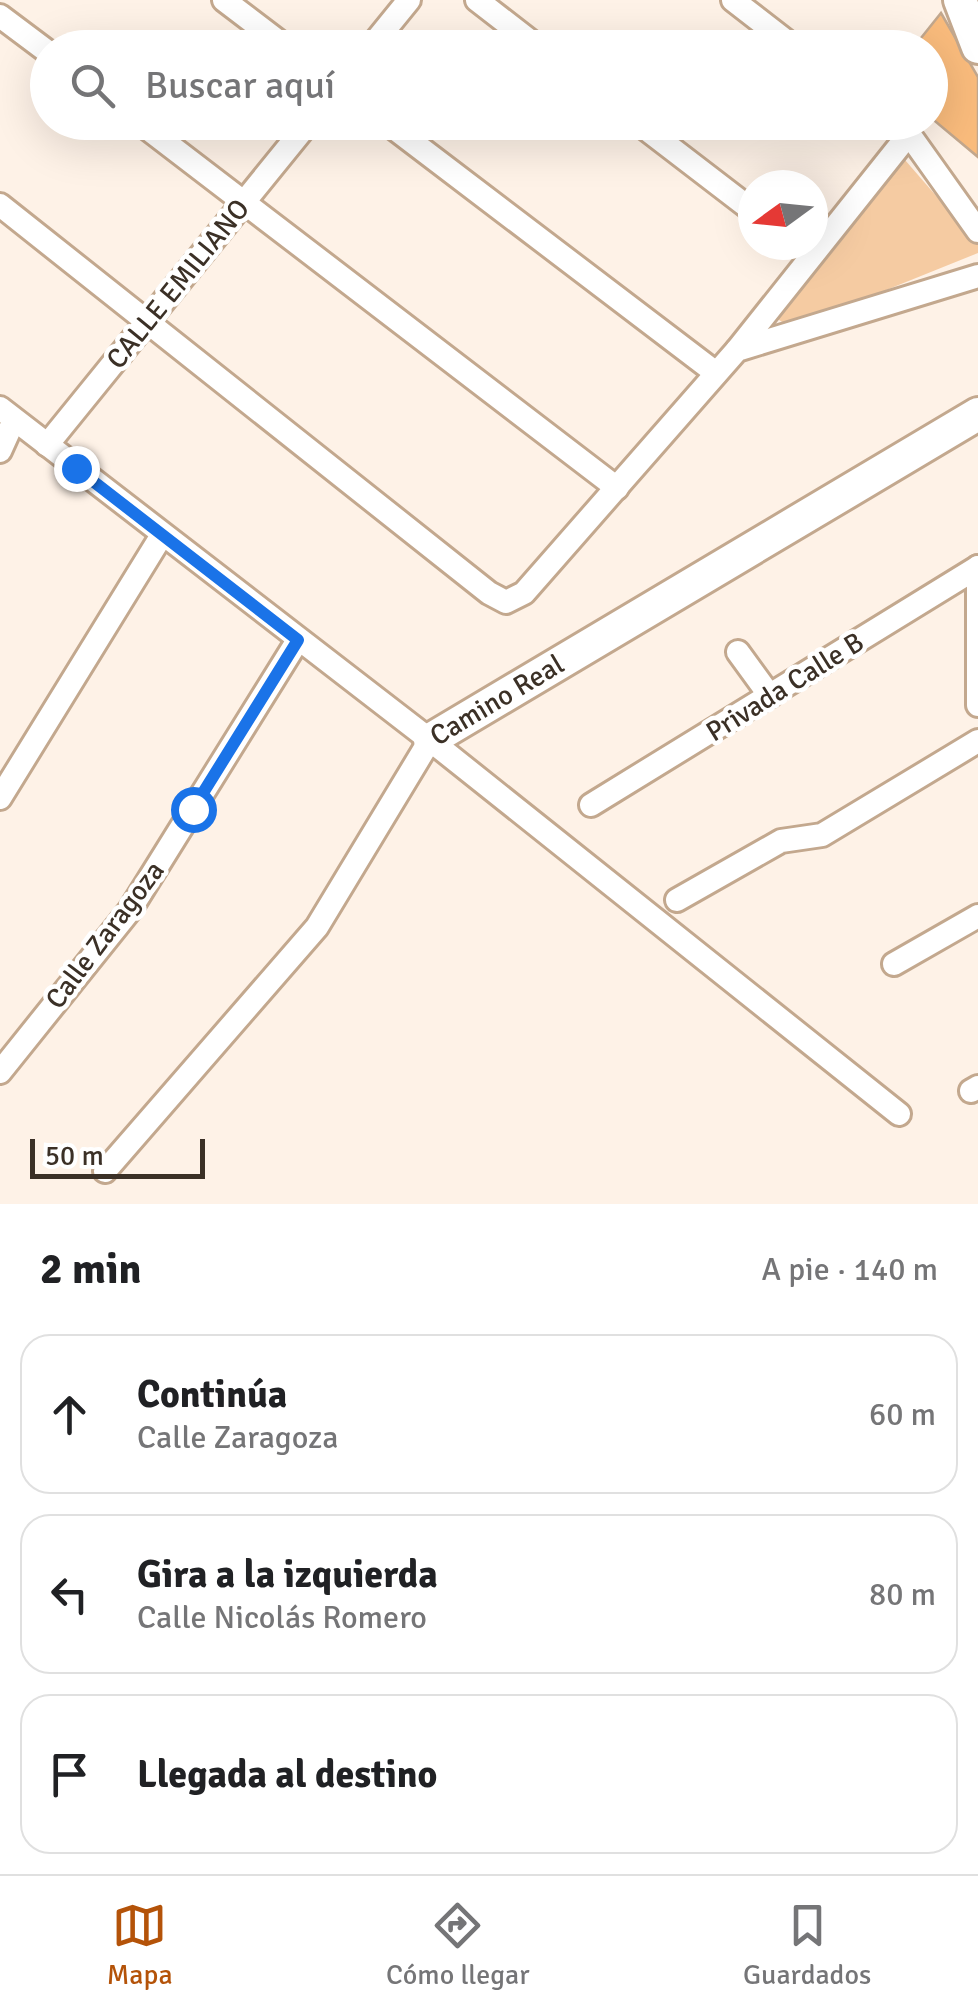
<!DOCTYPE html>
<html lang="es">
<head>
<meta charset="utf-8">
<style>
	:root { --surface:#fff; --page:#f6f6f6; --text:#202124; --muted:#757577; --line:#e0e0e0; --accent:#b45309 }
	body { margin:0; font-family:Signika,sans-serif; background:var(--page); color:var(--text) }
	.compass { position:absolute; left:738px; top:170px; width:90px; height:90px; border-radius:50%; background:var(--surface); box-shadow:0 10px 40px #0002; rotate:255deg }
	.scale { position:absolute; left:30px; bottom:25px; width:175px; box-sizing:border-box; padding-left:10px; border:5px solid #3b3026; border-top:0; font-size:28px; line-height:35px; white-space:nowrap; color:#3b3026; -webkit-text-stroke:8px #fff; paint-order:stroke }
	.stop { position:absolute; width:30px; height:30px; margin:-22px; border:8px solid #1a73e8; border-radius:50%; background:#fff }
	.stop.end { background:#1a73e8; border-color:#fff; box-shadow:0 2px 10px #0008 }
	.list { margin:0; padding:0; list-style:none }
	h2 { display:flex; justify-content:space-between; align-items:center; height:130px; margin:0; padding:0 40px; font-size:42px }
	h2 small { font-size:32px; font-weight:400; color:var(--muted) }
	.list li { display:grid; grid-template-columns:65px 1fr auto; gap:30px; align-items:center; box-sizing:border-box; height:160px; margin:0 20px 20px; padding:0 20px; border:2px solid var(--line); border-radius:30px }
	.list b { display:block; font-size:38px; white-space:nowrap }
	.list p { margin:0; font-size:32px; white-space:nowrap; color:var(--muted) }
	.list em { font-size:32px; font-style:normal; color:var(--muted) }
	.icon { flex:none; width:55px; height:55px; fill:none; stroke:currentColor; stroke-width:2; stroke-linecap:round; stroke-linejoin:round }
	.map { position:relative; flex:none; width:978px; height:1204px; overflow:hidden }
	.search { position:absolute; background:var(--surface); box-shadow:0 10px 40px #0002; left:30px; right:30px; top:30px; height:110px; display:flex; align-items:center; gap:25px; box-sizing:border-box; padding:0 35px; border-radius:55px; color:var(--muted); font-size:38px }
	.sheet { height:670px; background:var(--surface) }
	nav { display:flex; justify-content:space-around; align-items:center; box-sizing:border-box; height:140px; border-top:2px solid var(--line); background:var(--surface); font-size:28px; color:var(--muted) }
	nav a { display:grid; justify-items:center; gap:5px }
	nav .on { color:var(--accent) }
	.map>svg:first-child { display:block }
	.green { fill:#f5cba2 }
	.building { fill:#f9bb7c; stroke:#c2a78d; stroke-width:2.5 }
	.lines { fill:none; stroke-linecap:round; stroke-linejoin:round }
	.street-casing { stroke:#c3a88e; stroke-width:28 }
	.secondary-casing { stroke:#c3a88e; stroke-width:38 }
	.street { stroke:#fff; stroke-width:22 }
	.secondary { stroke:#fff; stroke-width:32 }
	.route { stroke:#1a73e8; stroke-width:12 }
	.labels { text-anchor:middle; dominant-baseline:central; stroke-width:9; stroke-linejoin:round; paint-order:stroke }
	.street-label { font-size:28px; fill:#3b3026; stroke:#fff }
</style>
</head>
<body>
<div class="map">
<svg width="978" height="1204" viewBox="0 0 978 1204">
	<rect width="100%" height="100%" fill="#fef2e7"/>
	<path class="green" d="M 905,160 L 978,244 L 978,253 L 792,328 L 771,315 Z"/>
	<path class="building" d="M 941,13 L 978,77 L 978,157 L 930,117 L 930,48 L 913,48 Z"/>
	<g class="lines">
		<defs>
			<g id="street">
				<path d="M 224,0 L 287,48"/>
				<path d="M 477,0 L 539,48"/>
				<path d="M 733,0 L 795,48"/>
				<path d="M 0,16 L 48,52"/>
				<path d="M 370,48 L 409,0"/>
				<path d="M 139,122 L 617,488"/>
				<path d="M 386,122 L 716,373"/>
				<path d="M 637,122 L 753,211"/>
				<path d="M 894,122 L 909,134 L 978,231"/>
				<path d="M 0,205 L 489,593 L 506,602 L 524,593 L 737,350 L 978,276"/>
				<path d="M 737,350 L 909,134"/>
				<path d="M 0,408 L 430,740 L 899,1114"/>
				<path d="M 47,445 L 309,122"/>
				<path d="M 0,451 L 14,420"/>
				<path d="M 978,567 L 978,705"/>
				<path d="M 738,652 L 770,696"/>
				<path d="M 0,798 L 162,535"/>
				<path d="M 591,805 L 978,567"/>
				<path d="M 677,900 L 781,841 L 822,835 L 978,741"/>
				<path d="M 894,964 L 978,916"/>
				<path d="M 0,1072 L 130,910 L 298,640"/>
				<path d="M 971,1091 L 978,1087"/>
				<path d="M 105,1171 L 317,927 L 430,740"/>
			</g>
			<g id="secondary">
				<path d="M 960,0 L 978,47"/>
				<path id="s1" d="M 430,740 L 978,414"/>
			</g>
		</defs>
		<use href="#street" class="street-casing"/>
		<use href="#secondary" class="secondary-casing"/>
		<use href="#street" class="street"/>
		<use href="#secondary" class="secondary"/>
	</g>
	<g class="lines">
		<path class="route" d="M 76,468 L 298,640 L 193,809"/>
	</g>
	<g class="labels">
		<g class="street-label">
			<text transform="translate(178 284) rotate(-51)">CALLE EMILIANO</text>
			<text transform="translate(785 687) rotate(-32)">Privada Calle B</text>
			<text stroke="none"><textPath href="#s1" startOffset="78">Camino Real</textPath></text>
			<text transform="translate(105 935) rotate(-53)">Calle Zaragoza</text>
		</g>
	</g>
</svg>
<svg class="compass" viewBox="-18 -18 36 36"><path d="M0-13l5 13h-10z" fill="#e53935"/><path d="M0 13l5-13h-10z" fill="#757577"/></svg>
<div class="scale">50 m</div>
<div class="stop" style="left:193px;top:809px"></div>
<div class="stop end" style="left:76px;top:468px"></div>
<div class="search"><svg class="icon" aria-label="search" viewBox="0 0 24 24"><circle cx="10" cy="10" r="6"/><path d="M15 15l6 6"/></svg>Buscar aquí</div>
</div>
<section class="sheet">
<h2>2 min<small>A pie · 140 m</small></h2>
<ul class="list">
<li><svg class="icon" aria-label="ahead" viewBox="0 0 24 24"><path d="M12 20V5M6 11l6-6 6 6"/></svg><div><b>Continúa</b><p>Calle Zaragoza</p></div><em>60 m</em></li>
<li><svg class="icon" aria-label="left" viewBox="0 0 24 24"><path d="M17 20v-9H6M10 6l-5 5 5 5"/></svg><div><b>Gira a la izquierda</b><p>Calle Nicolás Romero</p></div><em>80 m</em></li>
<li><svg class="icon" aria-label="arrive" viewBox="0 0 24 24"><path d="M6 21V4h12l-3 4 3 4H6"/></svg><div><b>Llegada al destino</b></div></li>
</ul>
</section>
<nav>
<a class="on"><svg class="icon" aria-label="map" viewBox="0 0 24 24"><path d="M3 6l6-2 6 2 6-2v14l-6 2-6-2-6 2zM9 4v14M15 6v14"/></svg>Mapa</a>
<a><svg class="icon" aria-label="directions" viewBox="0 0 24 24"><path d="M12 3l9 9-9 9-9-9zM9 14v-3h6M13 9l2 2-2 2"/></svg>Cómo llegar</a>
<a><svg class="icon" aria-label="saved" viewBox="0 0 24 24"><path d="M7 4h10v16l-5-4-5 4z"/></svg>Guardados</a>
</nav>
</body>
</html>
